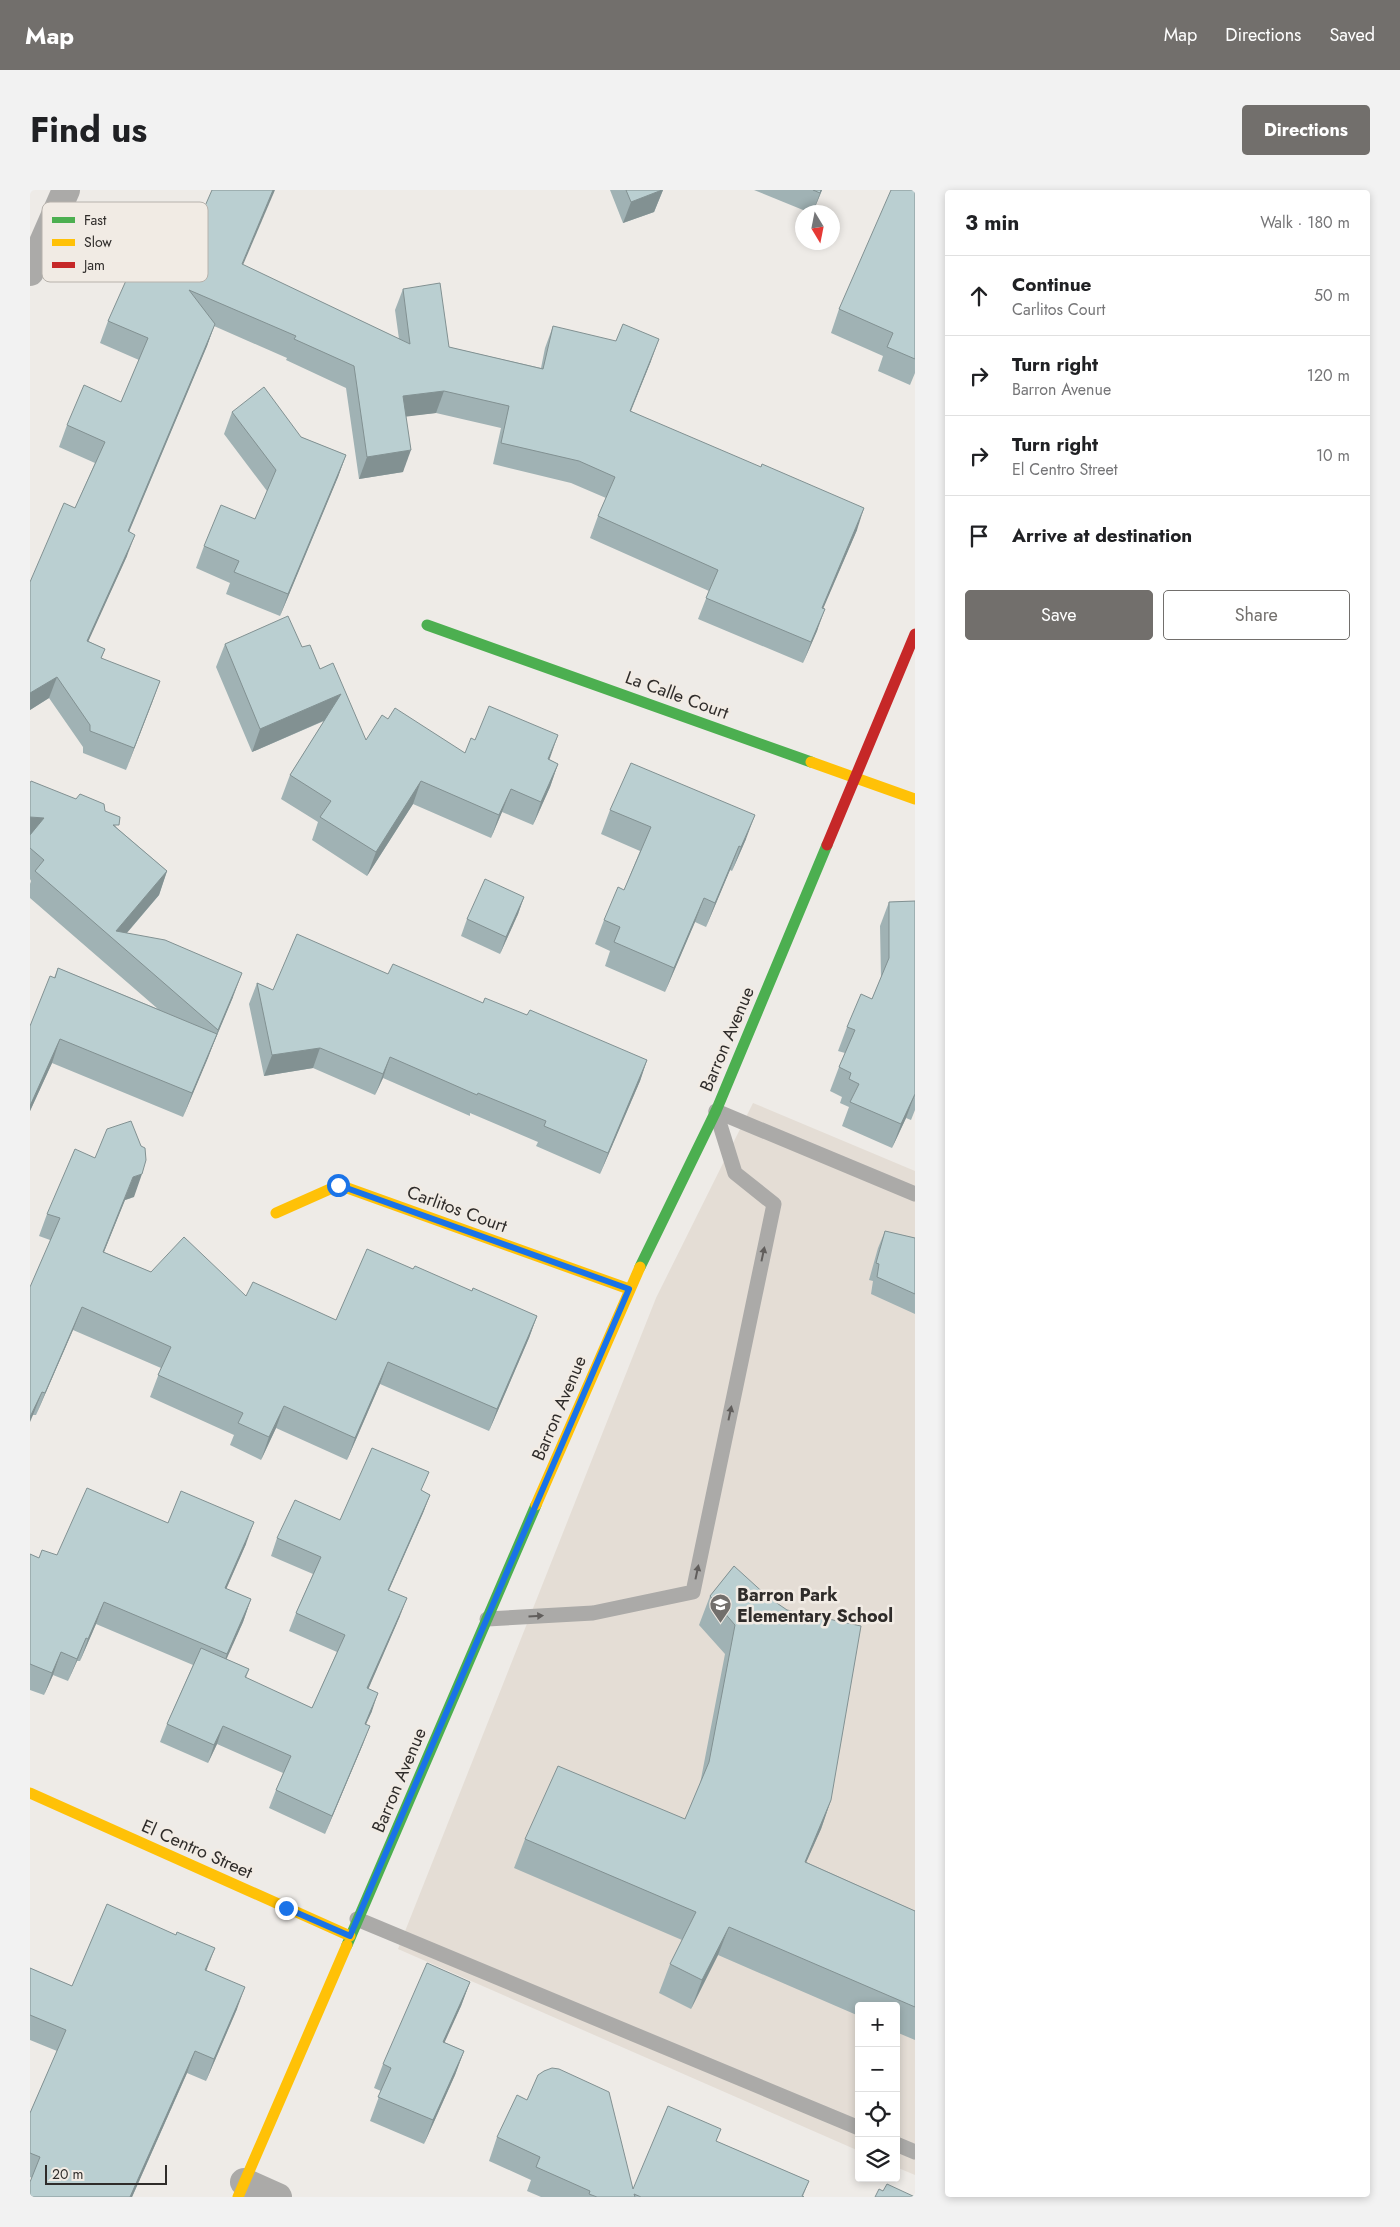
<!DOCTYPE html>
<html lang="en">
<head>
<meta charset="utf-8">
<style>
	:root { --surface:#fff; --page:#f2f2f2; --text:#202124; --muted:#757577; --line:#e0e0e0; --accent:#726f6c }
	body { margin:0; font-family:Jost,sans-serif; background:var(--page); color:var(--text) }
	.controls { position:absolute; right:15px; bottom:15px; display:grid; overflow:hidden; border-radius:5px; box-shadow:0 2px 8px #0003 }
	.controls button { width:45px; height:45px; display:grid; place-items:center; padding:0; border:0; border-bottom:1px solid var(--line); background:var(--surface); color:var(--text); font:25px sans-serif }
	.compass { position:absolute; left:765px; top:15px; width:45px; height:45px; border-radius:50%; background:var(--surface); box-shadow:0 2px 8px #0003; rotate:170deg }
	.scale { position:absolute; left:15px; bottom:12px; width:122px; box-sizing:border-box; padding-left:5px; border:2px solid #2f2c2a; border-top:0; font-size:14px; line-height:18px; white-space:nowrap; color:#2f2c2a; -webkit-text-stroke:4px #f1ebe4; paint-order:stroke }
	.stop { position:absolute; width:15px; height:15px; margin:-11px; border:4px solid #1a73e8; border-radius:50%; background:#fff }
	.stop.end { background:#1a73e8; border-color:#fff; box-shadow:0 1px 5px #0008 }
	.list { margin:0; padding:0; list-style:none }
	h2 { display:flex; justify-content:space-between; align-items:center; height:65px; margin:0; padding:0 20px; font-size:21px }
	h2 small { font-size:16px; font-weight:400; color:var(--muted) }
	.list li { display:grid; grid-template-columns:32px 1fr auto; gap:15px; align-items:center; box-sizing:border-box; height:80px; padding:0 20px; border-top:1px solid var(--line) }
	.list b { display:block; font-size:19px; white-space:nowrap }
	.list p { margin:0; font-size:16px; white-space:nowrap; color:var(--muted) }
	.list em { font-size:16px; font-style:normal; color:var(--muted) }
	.actions { display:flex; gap:10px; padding:15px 20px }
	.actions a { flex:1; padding:11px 0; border:1px solid var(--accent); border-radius:5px; text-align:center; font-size:18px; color:var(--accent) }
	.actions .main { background:var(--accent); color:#fff }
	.icon { flex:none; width:28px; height:28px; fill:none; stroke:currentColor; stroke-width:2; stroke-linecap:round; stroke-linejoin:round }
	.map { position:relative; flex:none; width:885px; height:2007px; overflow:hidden; border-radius:5px }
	header { display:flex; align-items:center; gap:30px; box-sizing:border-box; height:70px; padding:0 25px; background:var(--accent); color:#fff }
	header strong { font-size:24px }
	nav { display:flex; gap:28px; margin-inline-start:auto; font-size:18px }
	.intro { display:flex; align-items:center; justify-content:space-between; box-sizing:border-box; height:120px; padding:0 30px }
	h1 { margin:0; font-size:35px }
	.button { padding:12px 22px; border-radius:5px; background:var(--accent); color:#fff; font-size:18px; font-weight:700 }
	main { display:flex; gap:30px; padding:0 30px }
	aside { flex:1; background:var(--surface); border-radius:5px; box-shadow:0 2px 8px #0003 }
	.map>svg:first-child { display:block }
	.built { fill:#e4ddd5 }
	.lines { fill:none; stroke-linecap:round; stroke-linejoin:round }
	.lane { stroke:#abaaa8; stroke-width:15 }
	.street { stroke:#abaaa8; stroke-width:28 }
	.fast { stroke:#4caf50; stroke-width:11 }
	.slow { stroke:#ffc107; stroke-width:11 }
	.jam { stroke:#c62828; stroke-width:11 }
	.wall { fill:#a0b2b4 }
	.shaded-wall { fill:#829192 }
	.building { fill:#bacfd1; stroke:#829192 }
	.oneway { fill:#615e5c }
	.route { stroke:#1a73e8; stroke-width:6 }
	.labels { text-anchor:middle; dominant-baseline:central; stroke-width:5; stroke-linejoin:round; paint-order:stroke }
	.street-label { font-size:18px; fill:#2f2c2a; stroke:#f1ebe4 }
	.poi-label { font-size:18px; font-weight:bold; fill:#2f2c2a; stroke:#f1ebe4; text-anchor:start }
	.key { fill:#f1ebe4; stroke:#b7b2ac; stroke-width:1 }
	.key-label { font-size:14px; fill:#2f2c2a }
</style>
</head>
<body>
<header>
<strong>Map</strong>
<nav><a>Map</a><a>Directions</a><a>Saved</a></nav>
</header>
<div class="intro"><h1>Find us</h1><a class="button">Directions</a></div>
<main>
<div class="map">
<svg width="885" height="2007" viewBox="0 0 885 2007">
	<rect width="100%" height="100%" fill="#eeebe7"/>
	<path class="built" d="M 723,913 L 885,981 L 885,1985 L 866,1977 L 866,1816 L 829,1816 L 829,1961 L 368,1759 L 626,1108 Z"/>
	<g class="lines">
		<g class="lane">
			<path d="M 686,921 L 885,1004"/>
			<path d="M 457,1429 L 563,1423 L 663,1402 L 744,1014 L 705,983 L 686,922"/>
			<path d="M 327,1729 L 829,1938"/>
			<path d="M 866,1954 L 885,1962"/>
		</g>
		<g class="street">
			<path d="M 0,82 L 36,0"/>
			<path d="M 214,1992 L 248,2007"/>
		</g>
		<g class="fast">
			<path d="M 397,435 L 781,572"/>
			<path d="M 610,1077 L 686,921 L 797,655"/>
			<path d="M 317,1755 L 506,1315"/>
		</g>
		<g class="slow">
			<path d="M 781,572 L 885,609"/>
			<path d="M 246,1023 L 309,995 L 599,1099"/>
			<path d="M 506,1315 L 610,1077"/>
			<path d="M 0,1603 L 320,1746"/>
			<path d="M 208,2007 L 317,1755"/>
		</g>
		<path class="jam" d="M 797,655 L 885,444"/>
	</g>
	<g class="wall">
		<path d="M 580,0 L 633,0 L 624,22 L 593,33 Z"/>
		<path d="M 724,0 L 792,0 L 783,22 L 778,22 Z"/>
		<path d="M 885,0 L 885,183 L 880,195 L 848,181 L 853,166 L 801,143 L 809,119 Z"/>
		<path d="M 158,55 L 213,75 L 369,149 L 365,120 L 373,99 L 419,157 L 511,178 L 515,158 L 523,136 L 621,171 L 601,221 L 827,340 L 793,418 L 787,441 L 773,473 L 668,429 L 679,401 L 560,348 L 568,326 L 576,308 L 541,293 L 463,274 L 471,238 L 406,223 L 376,226 L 373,282 L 329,289 L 316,198 L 256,170 L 257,168 L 184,136 L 177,156 L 99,342 L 97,366 L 58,451 L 75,459 L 71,469 L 130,491 L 96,580 L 53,563 L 53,557 L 19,508 L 0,520 L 0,392 L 45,318 L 65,273 L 29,257 L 37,235 L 91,212 L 109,170 L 70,153 L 78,131 Z"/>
		<path d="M 202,222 L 271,247 L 316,265 L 308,287 L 250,426 L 196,404 L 200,393 L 166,378 L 174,356 L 225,329 L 237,301 L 194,244 Z"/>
		<path d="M 195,454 L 272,457 L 290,479 L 336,550 L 358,529 L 435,563 L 445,550 L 519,569 L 528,574 L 520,597 L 503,635 L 472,622 L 461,648 L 383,614 L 337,686 L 282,650 L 288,632 L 251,609 L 260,585 L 294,531 L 222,562 L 186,477 Z"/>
		<path d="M 0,593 L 75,621 L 87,638 L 137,681 L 129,705 L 97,743 L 203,807 L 153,927 L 22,873 L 0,921 L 0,836 L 24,788 L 28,778 L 128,819 L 0,708 L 0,694 L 1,691 L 0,689 Z"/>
		<path d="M 580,620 L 716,649 L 702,681 L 700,680 L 676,737 L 665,732 L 635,802 L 575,776 L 580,761 L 565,754 L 574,730 L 594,700 L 610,661 L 571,644 Z"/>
		<path d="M 494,707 L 488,724 L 470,764 L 431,746 L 437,729 Z"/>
		<path d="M 885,711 L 885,920 L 881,930 L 876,928 L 862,958 L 812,936 L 819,917 L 810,913 L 812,907 L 800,901 L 809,877 L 815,863 L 808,861 L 817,837 L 842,809 L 851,788 L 850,736 L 859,712 Z"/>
		<path d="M 358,784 L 453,813 L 497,825 L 617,870 L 610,891 L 570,984 L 506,956 L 508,952 L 440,923 L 440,926 L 353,888 L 345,905 L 283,878 L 234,886 L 219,814 L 227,793 L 243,800 Z"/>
		<path d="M 104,1007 L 95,1010 L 74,1062 L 121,1082 L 216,1106 L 306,1130 L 383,1079 L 442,1101 L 507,1126 L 499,1148 L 459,1241 L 350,1194 L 317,1270 L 246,1238 L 231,1270 L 200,1255 L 204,1245 L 120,1207 L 131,1178 L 43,1140 L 6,1225 L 3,1225 L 20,1050 L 9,1046 L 17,1024 Z"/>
		<path d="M 855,1041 L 885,1048 L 885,1124 L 841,1104 L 843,1091 L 839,1090 L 848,1058 Z"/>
		<path d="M 392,1301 L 400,1305 L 393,1323 L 359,1400 L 370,1426 L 338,1499 L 342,1521 L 336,1534 L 333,1554 L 295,1644 L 239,1618 L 246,1600 L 253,1583 L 187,1554 L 178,1573 L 130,1552 L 137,1534 L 163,1475 L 66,1434 L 50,1471 L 47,1471 L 38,1491 L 23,1485 L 14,1505 L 0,1500 L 0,1364 L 9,1368 L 27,1365 L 138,1333 L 216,1354 L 196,1399 L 221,1409 L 213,1432 L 196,1469 L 219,1479 L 216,1488 L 282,1518 L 307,1462 L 259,1441 L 266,1423 L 283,1384 L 241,1366 L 247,1348 L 310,1330 Z"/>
		<path d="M 704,1376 L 801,1610 L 791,1639 L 776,1672 L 885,1721 L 885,1850 L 866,1842 L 866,1816 L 829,1816 L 829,1826 L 688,1765 L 661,1819 L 629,1803 L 640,1774 L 652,1750 L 484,1678 L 495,1649 L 655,1629 L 670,1594 L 695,1464 L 669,1435 L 680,1406 Z"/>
		<path d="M 0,1778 L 42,1796 L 176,1781 L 207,1819 L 176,1891 L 157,1883 L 102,2007 L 0,2007 L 2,1988 L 0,1987 L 0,1923 L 27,1861 L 0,1850 Z"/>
		<path d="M 440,1792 L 431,1816 L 414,1852 L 434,1861 L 425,1885 L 394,1954 L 340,1931 L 351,1901 L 344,1898 L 353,1874 Z"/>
		<path d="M 691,1939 L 686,1951 L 779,1991 L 773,2006 L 774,2007 L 511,2007 L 497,2001 L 501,1990 L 459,1971 L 467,1947 L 603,1999 Z"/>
	</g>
	<g class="shaded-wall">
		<path d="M 243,0 L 245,0 L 204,96 L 212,74 Z"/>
		<path d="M 632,0 L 633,0 L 624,22 L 593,33 L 601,12 Z"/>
		<path d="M 791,0 L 792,0 L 783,22 Z"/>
		<path d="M 185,134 L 177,156 L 90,363 L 98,341 Z"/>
		<path d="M 629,149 L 621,171 L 592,242 L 600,221 Z"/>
		<path d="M 414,201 L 406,223 L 365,228 L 373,206 Z"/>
		<path d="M 381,260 L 373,282 L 329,289 L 337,267 Z"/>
		<path d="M 316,265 L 308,287 L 250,426 L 258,404 Z"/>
		<path d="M 834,318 L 827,340 L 784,440 L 792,418 Z"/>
		<path d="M 105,345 L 97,366 L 49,472 L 57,451 Z"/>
		<path d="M 795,419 L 787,441 L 773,473 L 781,452 Z"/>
		<path d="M 27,487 L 19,508 L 0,520 L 0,503 Z"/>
		<path d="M 130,491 L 122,513 L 96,580 L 104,558 Z"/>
		<path d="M 311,504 L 302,527 L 222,562 L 230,539 Z"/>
		<path d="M 528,545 L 520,568 L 510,592 L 518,569 Z"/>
		<path d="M 528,574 L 520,597 L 503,635 L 511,612 Z"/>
		<path d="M 391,591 L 383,614 L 337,686 L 346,662 Z"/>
		<path d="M 481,599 L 472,622 L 461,648 L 469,625 Z"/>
		<path d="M 725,625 L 716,649 L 702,681 L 711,657 Z"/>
		<path d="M 0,627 L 14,628 L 0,652 Z"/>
		<path d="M 709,656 L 700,680 L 676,737 L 685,713 Z"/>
		<path d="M 137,681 L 129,705 L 88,753 L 86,741 Z"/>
		<path d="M 494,707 L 488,724 L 470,764 L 476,747 Z"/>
		<path d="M 674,708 L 665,732 L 635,802 L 644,778 Z"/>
		<path d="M 212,783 L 203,807 L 179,864 L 188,840 Z"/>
		<path d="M 187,844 L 178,868 L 153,927 L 162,903 Z"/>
		<path d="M 30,849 L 22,873 L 0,921 L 0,916 Z"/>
		<path d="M 290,858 L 283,878 L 234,886 L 242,865 Z"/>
		<path d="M 360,867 L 353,888 L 345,905 L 353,884 Z"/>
		<path d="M 617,870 L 610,891 L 570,984 L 578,963 Z"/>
		<path d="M 885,904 L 876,928 L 862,958 L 871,934 Z"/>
		<path d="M 112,984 L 104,1007 L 95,1010 L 65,1084 L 73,1062 L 103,987 Z"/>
		<path d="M 52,1117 L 43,1140 L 6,1225 L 15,1203 Z"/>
		<path d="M 507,1126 L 499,1148 L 459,1241 L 467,1219 Z"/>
		<path d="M 358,1172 L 350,1194 L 317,1270 L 325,1248 Z"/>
		<path d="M 12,1202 L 3,1225 L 0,1232 L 0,1227 Z"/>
		<path d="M 254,1216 L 246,1238 L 231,1270 L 239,1247 Z"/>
		<path d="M 400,1305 L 393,1323 L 351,1418 L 358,1400 Z"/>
		<path d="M 224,1332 L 216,1354 L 187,1420 L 195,1398 Z"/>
		<path d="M 377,1408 L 370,1426 L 331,1516 L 337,1498 Z"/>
		<path d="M 221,1409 L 213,1432 L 189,1486 L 197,1464 Z"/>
		<path d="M 74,1412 L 66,1434 L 50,1471 L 58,1449 Z"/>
		<path d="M 56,1448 L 47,1471 L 38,1491 L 47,1469 Z"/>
		<path d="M 31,1462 L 23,1485 L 14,1505 L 22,1483 Z"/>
		<path d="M 348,1503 L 342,1521 L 328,1552 L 335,1534 Z"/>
		<path d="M 193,1536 L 187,1554 L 178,1573 L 184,1555 Z"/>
		<path d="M 340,1536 L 333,1554 L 295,1644 L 302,1626 Z"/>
		<path d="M 801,1610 L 791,1639 L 764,1700 L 775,1672 Z"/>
		<path d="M 699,1737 L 688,1765 L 661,1819 L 672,1790 Z"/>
		<path d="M 185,1758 L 177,1779 L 167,1802 L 175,1780 Z"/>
		<path d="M 440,1792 L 431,1816 L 404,1876 L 413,1852 Z"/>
		<path d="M 215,1797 L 207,1819 L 176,1891 L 184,1869 Z"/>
		<path d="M 165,1861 L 157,1883 L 102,2007 L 100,2007 Z"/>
		<path d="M 434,1861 L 425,1885 L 394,1954 L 403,1930 Z"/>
	</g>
	<g class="building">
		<path d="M 182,0 L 243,0 L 212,74 L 380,154 L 373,99 L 410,93 L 419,157 L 513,179 L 523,136 L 586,151 L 593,134 L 629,149 L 600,221 L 731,277 L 732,274 L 834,318 L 792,418 L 795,419 L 781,452 L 676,408 L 688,380 L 568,326 L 585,287 L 549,271 L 471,253 L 479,216 L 414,201 L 373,206 L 381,260 L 337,267 L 324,176 L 264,149 L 266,146 L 159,100 L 185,134 L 98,341 L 105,345 L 57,451 L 75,459 L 71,468 L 130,491 L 104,558 L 60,541 L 60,535 L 27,487 L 0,503 L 0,392 L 34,313 L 45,318 L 75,252 L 37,235 L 54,195 L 91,212 L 118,148 L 78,131 L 119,39 L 158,55 Z"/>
		<path d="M 596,0 L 632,0 L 601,12 Z"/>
		<path d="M 783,0 L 791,0 L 790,3 Z"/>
		<path d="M 861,0 L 885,0 L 885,169 L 857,157 L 863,143 L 809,119 Z"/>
		<path d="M 234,197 L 271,247 L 316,265 L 258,404 L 204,382 L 209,371 L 174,356 L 191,315 L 225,329 L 246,280 L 202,222 Z"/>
		<path d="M 258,426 L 272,457 L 280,455 L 290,479 L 303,473 L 336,550 L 352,525 L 358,529 L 365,518 L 435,563 L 441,548 L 445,550 L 459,516 L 528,545 L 518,569 L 528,574 L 511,612 L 481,599 L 469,625 L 391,591 L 346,662 L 290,627 L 301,611 L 260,585 L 311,504 L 230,539 L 195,454 Z"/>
		<path d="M 601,573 L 725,625 L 711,657 L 709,656 L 685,713 L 674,708 L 644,778 L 584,752 L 590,737 L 574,730 L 588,697 L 594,700 L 621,637 L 580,620 Z"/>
		<path d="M 1,591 L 46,609 L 50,604 L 74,614 L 75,621 L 90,627 L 89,635 L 83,635 L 137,681 L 86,741 L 135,750 L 212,783 L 188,840 L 5,681 L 14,670 L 0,658 L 0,645 L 14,628 L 0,627 L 0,593 Z"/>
		<path d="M 455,689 L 494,707 L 476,747 L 437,729 Z"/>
		<path d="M 885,711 L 885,904 L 871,934 L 820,912 L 829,894 L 819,889 L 821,883 L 809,877 L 825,840 L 817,837 L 831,804 L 842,809 L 859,768 L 859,712 Z"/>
		<path d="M 267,744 L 358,784 L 363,774 L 453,813 L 455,808 L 497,825 L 500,820 L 617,870 L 578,963 L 514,936 L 516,931 L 448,903 L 447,905 L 360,867 L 353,884 L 290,858 L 242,865 L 227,793 L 243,800 Z"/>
		<path d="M 28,778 L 187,844 L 162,903 L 30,849 L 0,916 L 0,836 L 20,786 L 25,788 Z"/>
		<path d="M 101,931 L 111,956 L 115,958 L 116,970 L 112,984 L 103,987 L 73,1062 L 121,1082 L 154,1047 L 216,1106 L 223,1092 L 306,1130 L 337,1059 L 383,1079 L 385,1076 L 442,1101 L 443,1098 L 507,1126 L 467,1219 L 358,1172 L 325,1248 L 254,1216 L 239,1247 L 208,1233 L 213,1223 L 128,1185 L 141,1157 L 52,1117 L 15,1203 L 12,1202 L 0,1227 L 0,1097 L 30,1028 L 17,1024 L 45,959 L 65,968 L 77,939 Z"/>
		<path d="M 855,1041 L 885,1048 L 885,1104 L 847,1087 L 849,1074 L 846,1073 Z"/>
		<path d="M 342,1258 L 399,1282 L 391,1300 L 400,1305 L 358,1400 L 377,1408 L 337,1498 L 348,1503 L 335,1534 L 340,1536 L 302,1626 L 246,1600 L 261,1566 L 193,1536 L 184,1555 L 137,1534 L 171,1458 L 219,1479 L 215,1487 L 282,1518 L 315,1445 L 266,1423 L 291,1367 L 247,1348 L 265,1310 L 310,1330 Z"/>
		<path d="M 57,1298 L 138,1333 L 151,1301 L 224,1332 L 195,1398 L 221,1409 L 197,1464 L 74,1412 L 58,1449 L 56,1448 L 47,1469 L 31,1462 L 22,1483 L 0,1474 L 0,1364 L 9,1368 L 12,1360 L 27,1365 Z"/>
		<path d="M 704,1376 L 738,1407 L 757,1420 L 831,1436 L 801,1610 L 775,1672 L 885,1721 L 885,1817 L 699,1737 L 672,1790 L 640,1774 L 666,1722 L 495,1649 L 528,1576 L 655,1629 L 679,1572 L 705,1435 L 680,1406 Z"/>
		<path d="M 77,1714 L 146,1745 L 147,1742 L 185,1758 L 175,1780 L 215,1797 L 184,1869 L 165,1861 L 100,2007 L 0,2007 L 0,1992 L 10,1967 L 0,1963 L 0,1923 L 36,1840 L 0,1825 L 0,1778 L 42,1796 Z"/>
		<path d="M 397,1773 L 440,1792 L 413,1852 L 434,1861 L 403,1930 L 348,1907 L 361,1878 L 353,1874 Z"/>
		<path d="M 522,1878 L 529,1879 L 579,1902 L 603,1999 L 638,1916 L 691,1939 L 686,1951 L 779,1991 L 772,2006 L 774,2007 L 611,2007 L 604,2004 L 605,2007 L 567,2007 L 559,2004 L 560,2001 L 506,1977 L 510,1967 L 467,1947 L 487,1905 L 497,1910 L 508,1885 L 514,1881 Z"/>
		<path d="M 857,1994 L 885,2007 L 845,2007 L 849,1999 L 853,2001 Z"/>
	</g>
	<defs><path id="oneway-solid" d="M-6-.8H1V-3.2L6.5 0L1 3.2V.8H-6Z" transform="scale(1.25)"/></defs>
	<g class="oneway">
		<use href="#oneway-solid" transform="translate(733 1064) rotate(-78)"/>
		<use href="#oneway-solid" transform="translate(700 1223) rotate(-78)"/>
		<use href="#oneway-solid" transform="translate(667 1382) rotate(-78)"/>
		<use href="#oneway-solid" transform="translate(506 1426) rotate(-3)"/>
	</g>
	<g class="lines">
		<path class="route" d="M 256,1718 L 320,1746 L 599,1099 L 308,995"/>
	</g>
	<defs>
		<symbol id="school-pin" viewBox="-11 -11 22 30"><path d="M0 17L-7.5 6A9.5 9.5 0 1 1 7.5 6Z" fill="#726f6c" stroke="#f1ebe4"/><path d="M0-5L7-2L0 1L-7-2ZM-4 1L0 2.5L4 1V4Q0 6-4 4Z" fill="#fff"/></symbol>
	</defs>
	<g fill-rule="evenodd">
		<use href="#school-pin" x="678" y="1402" width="25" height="34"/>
	</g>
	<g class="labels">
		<g class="street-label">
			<text transform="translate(647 505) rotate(20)">La Calle Court</text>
			<text transform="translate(697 849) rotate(-67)">Barron Avenue</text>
			<text transform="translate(427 1019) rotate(20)">Carlitos Court</text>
			<text transform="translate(529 1218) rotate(-67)">Barron Avenue</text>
			<text transform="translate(369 1590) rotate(-67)">Barron Avenue</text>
			<text transform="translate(167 1659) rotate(24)">El Centro Street</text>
		</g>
		<g class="poi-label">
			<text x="707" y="1405">Barron Park<tspan x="707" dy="21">Elementary School</tspan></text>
		</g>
	</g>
	<rect x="12" y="12" width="166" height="80" rx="8" class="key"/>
	<rect x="22" y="27" width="23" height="6" fill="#4caf50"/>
	<rect x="22" y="49" width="23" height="7" fill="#ffc107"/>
	<rect x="22" y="72" width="23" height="6" fill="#c62828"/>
	<g class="key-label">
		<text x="54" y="35">Fast</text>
		<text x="54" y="57">Slow</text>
		<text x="54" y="80">Jam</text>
	</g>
</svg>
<div class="controls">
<button>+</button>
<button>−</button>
<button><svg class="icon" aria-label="locate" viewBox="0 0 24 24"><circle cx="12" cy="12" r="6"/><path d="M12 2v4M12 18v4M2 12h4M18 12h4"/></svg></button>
<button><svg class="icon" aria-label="layers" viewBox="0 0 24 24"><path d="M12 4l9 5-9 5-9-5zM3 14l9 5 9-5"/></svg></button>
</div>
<svg class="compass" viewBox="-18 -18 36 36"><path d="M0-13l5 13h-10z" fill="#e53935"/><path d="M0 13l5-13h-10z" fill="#757577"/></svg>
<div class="scale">20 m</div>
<div class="stop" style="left:308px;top:995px"></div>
<div class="stop end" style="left:256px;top:1718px"></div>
</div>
<aside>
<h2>3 min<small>Walk · 180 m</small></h2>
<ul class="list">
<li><svg class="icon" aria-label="ahead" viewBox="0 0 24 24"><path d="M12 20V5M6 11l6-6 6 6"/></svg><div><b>Continue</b><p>Carlitos Court</p></div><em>50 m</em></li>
<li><svg class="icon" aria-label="right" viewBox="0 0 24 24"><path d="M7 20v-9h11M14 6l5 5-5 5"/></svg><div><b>Turn right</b><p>Barron Avenue</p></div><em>120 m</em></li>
<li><svg class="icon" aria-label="right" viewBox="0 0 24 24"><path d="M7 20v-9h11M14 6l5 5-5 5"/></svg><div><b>Turn right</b><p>El Centro Street</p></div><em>10 m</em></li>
<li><svg class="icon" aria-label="arrive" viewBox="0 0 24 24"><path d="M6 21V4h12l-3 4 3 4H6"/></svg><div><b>Arrive at destination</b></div></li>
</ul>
<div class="actions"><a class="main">Save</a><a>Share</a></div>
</aside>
</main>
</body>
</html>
